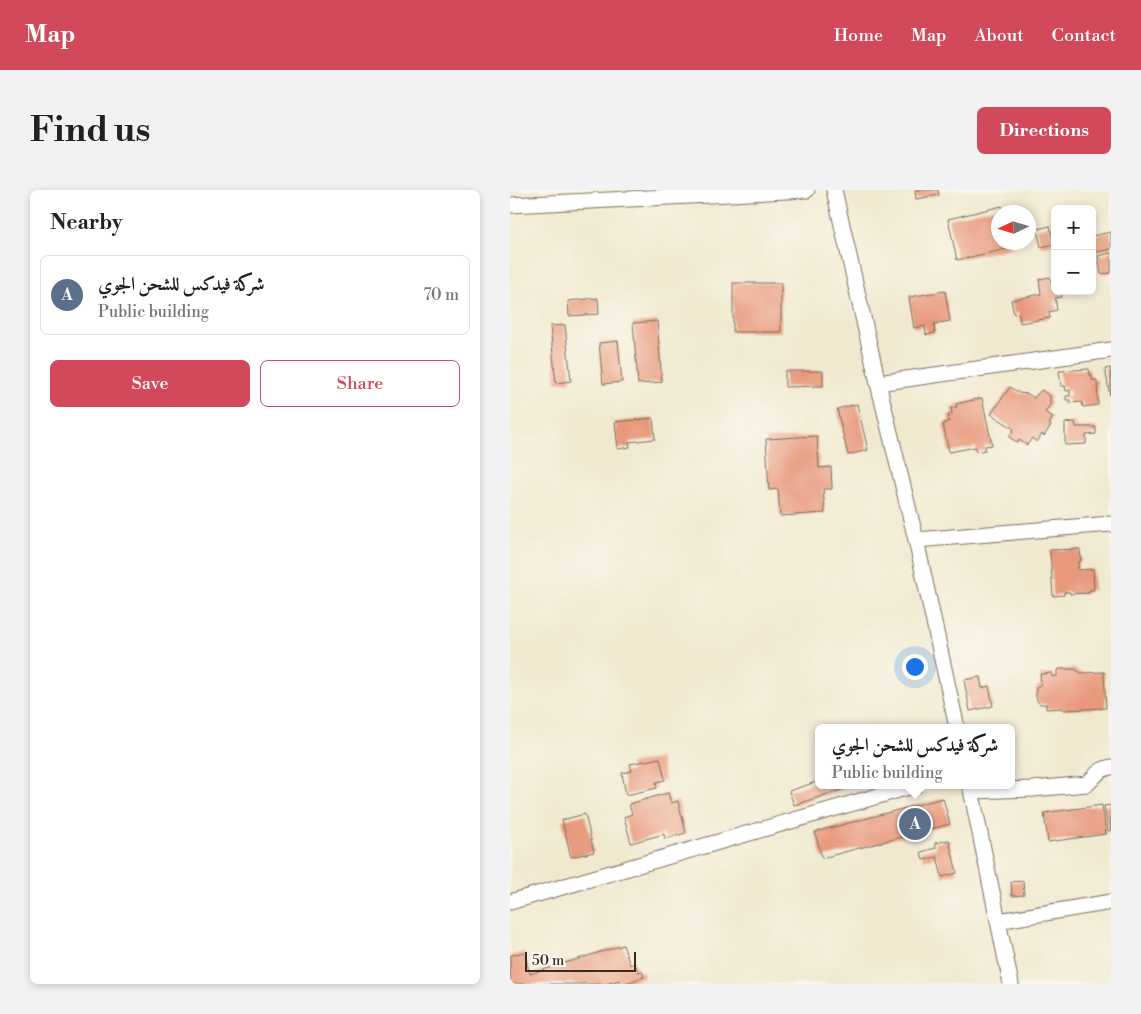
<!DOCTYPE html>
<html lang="en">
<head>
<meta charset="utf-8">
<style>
	:root { --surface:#fff; --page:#f2f2f2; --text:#202124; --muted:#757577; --line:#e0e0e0; --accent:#d1495b }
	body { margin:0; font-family:"Libre Bodoni",Amiri,serif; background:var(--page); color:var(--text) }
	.controls { position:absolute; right:15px; top:15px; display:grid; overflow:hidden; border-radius:8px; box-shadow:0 2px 8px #0003 }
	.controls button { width:45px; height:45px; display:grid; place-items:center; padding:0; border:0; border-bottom:1px solid var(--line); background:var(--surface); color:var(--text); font:25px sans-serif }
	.compass { position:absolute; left:481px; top:15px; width:45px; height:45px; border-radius:50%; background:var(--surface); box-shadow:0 2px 8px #0003; rotate:266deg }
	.scale { position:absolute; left:15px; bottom:12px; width:111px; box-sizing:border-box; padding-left:5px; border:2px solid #3b2a1e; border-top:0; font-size:14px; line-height:18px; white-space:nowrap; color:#3b2a1e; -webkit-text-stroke:4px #fbf7ec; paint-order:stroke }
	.you { position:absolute; left:404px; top:476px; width:18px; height:18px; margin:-12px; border:4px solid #fff; border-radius:50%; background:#1a73e8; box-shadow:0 0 0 8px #1a73e833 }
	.badge { display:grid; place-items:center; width:32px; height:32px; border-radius:50%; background:var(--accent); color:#fff; font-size:16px; font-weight:700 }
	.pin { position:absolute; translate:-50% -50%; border:2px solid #fff; box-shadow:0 1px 5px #0006 }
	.popup { position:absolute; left:305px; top:534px; width:200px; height:65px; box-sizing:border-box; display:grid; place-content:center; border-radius:8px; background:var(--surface); filter:drop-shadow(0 1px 4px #0005); font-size:16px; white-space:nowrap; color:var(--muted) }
	.popup b { font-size:19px; color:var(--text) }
	.popup::after { content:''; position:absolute; left:50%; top:100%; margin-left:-10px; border:10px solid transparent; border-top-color:var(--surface) }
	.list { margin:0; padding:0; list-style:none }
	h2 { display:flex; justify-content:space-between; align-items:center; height:65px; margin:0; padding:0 20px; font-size:21px }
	h2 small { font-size:16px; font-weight:400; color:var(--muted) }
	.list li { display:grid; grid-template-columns:32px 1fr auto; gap:15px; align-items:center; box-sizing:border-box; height:80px; margin:0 10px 10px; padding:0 10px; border:1px solid var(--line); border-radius:8px }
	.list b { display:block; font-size:19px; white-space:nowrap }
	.list p { margin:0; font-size:16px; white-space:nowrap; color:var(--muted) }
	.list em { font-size:16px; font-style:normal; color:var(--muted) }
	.actions { display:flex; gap:10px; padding:15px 20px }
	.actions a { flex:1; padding:11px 0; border:1px solid var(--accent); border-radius:8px; text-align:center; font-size:18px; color:var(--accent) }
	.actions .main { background:var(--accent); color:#fff }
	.map { position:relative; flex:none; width:601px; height:794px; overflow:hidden; border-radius:8px }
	header { display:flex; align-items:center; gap:30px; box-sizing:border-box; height:70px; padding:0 25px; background:var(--accent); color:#fff }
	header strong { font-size:24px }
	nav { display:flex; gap:28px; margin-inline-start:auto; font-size:18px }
	.intro { display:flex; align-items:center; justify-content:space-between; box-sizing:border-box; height:120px; padding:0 30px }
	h1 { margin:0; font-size:35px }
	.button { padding:12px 22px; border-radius:8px; background:var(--accent); color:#fff; font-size:18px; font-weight:700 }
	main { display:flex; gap:30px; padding:0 30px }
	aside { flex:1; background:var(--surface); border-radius:8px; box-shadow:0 2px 8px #0003 }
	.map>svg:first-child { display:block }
	.building { fill:#e8997b }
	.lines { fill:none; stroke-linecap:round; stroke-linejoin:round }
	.minor-casing { stroke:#7a6d5c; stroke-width:17 }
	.minor { stroke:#fff; stroke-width:15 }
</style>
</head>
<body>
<header>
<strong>Map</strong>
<nav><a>Home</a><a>Map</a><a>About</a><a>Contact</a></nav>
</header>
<div class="intro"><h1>Find us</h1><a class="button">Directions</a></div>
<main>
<aside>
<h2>Nearby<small></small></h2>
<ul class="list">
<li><span class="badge" style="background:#5c6f8a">A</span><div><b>شركة فيدكس للشحن الجوي</b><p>Public building</p></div><em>70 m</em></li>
</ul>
<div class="actions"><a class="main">Save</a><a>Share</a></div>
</aside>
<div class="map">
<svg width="601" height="794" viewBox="0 0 601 794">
	<rect width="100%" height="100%" fill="#fbf7ec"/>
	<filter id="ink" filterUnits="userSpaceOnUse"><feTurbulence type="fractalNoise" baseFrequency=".02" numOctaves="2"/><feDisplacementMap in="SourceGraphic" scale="10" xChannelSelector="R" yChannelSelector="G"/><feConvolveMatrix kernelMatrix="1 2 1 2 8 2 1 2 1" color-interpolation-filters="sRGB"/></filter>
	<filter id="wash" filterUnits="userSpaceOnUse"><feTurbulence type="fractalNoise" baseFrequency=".0096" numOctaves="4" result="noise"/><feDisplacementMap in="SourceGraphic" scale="20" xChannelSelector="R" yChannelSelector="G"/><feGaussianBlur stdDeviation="1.12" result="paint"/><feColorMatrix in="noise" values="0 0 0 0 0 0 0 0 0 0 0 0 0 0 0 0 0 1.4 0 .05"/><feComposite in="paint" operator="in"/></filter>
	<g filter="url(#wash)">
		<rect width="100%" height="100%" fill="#f0e9d0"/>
		<g id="blocks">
			<g class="building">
				<path d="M 405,0 L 428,0 L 429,5 L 406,9 Z"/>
				<path d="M 492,16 L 493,22 L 488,22 L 488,52 L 500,52 L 501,58 L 447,70 L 438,29 Z"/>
				<path d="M 540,36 L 544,54 L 531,57 L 527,39 Z"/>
				<path d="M 601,42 L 601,59 L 582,63 L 582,46 Z"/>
				<path d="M 601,63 L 601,83 L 591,84 L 588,66 Z"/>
				<path d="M 540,87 L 541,92 L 545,91 L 545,101 L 551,101 L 552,107 L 545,108 L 547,120 L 539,122 L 540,128 L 510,133 L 509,123 L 504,124 L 501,110 L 531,104 L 529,89 Z"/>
				<rect x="223" y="93" width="48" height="49"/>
				<path d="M 435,101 L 440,131 L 424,134 L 425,143 L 416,145 L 415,136 L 404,138 L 399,107 Z"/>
				<path d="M 88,108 L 89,124 L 59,126 L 58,111 Z"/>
				<path d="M 147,131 L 152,192 L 128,194 L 123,133 Z"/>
				<path d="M 55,135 L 61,191 L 46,193 L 40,136 Z"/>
				<path d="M 108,151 L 112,192 L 93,194 L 89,153 Z"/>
				<path d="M 601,178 L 601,206 L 600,206 L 595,179 Z"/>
				<path d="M 579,179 L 580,185 L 582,185 L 582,190 L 587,190 L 588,215 L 573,217 L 572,212 L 560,213 L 560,210 L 556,210 L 556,206 L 560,206 L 560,200 L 556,201 L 555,196 L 551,196 L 549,181 Z"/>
				<path d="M 275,181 L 313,181 L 313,196 L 275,197 Z"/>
				<path d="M 500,197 L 509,203 L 518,204 L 524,208 L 531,200 L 540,206 L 540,215 L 535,222 L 543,227 L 539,234 L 541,235 L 534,246 L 532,244 L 527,252 L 522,248 L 517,255 L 509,250 L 508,253 L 499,247 L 504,239 L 481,224 Z"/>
				<path d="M 472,208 L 482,255 L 475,256 L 475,260 L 466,262 L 466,257 L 439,262 L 433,234 L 439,231 L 438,225 L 442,224 L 441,218 L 447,217 L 446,214 Z"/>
				<path d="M 347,214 L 358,260 L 338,265 L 327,219 Z"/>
				<path d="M 143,228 L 145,249 L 119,252 L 120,257 L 108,259 L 105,232 Z"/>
				<path d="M 565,232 L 566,237 L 586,237 L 586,244 L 576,245 L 576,254 L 555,255 L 555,233 Z"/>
				<path d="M 307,246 L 309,278 L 321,277 L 322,299 L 313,299 L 315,323 L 270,326 L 268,299 L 259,300 L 256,249 Z"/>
				<path d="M 570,359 L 571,372 L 568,372 L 568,380 L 583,379 L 584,400 L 579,400 L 579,403 L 560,404 L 560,402 L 554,402 L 554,405 L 543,406 L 540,360 Z"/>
				<path d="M 550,479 L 565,479 L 571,483 L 594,482 L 596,518 L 554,520 L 553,518 L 536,519 L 536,514 L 530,514 L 528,512 L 526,507 L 526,498 L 531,494 L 530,484 L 542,483 L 542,487 L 547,486 L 547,480 Z"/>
				<path d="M 470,487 L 472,498 L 479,496 L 483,516 L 460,521 L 454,490 Z"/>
				<path d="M 150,568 L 155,590 L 146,592 L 147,598 L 116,605 L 112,583 L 122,581 L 120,574 Z"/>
				<path d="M 309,591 L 309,595 L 333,595 L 334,599 L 284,615 L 279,601 Z"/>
				<path d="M 158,603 L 161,613 L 168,611 L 176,643 L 155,649 L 154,644 L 121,653 L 114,627 L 122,624 L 119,614 Z"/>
				<path d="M 433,608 L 440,634 L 312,668 L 305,642 Z"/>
				<path d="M 592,615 L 596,644 L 538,652 L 534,623 Z"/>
				<path d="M 601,615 L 601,640 L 598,641 L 594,616 Z"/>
				<path d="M 75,624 L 84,662 L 61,667 L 52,630 Z"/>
				<path d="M 439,650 L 447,683 L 432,687 L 427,667 L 413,670 L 411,662 L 426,658 L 425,653 Z"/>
				<path d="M 513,691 L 514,705 L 502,706 L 501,692 Z"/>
				<path d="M 113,755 L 120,775 L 125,773 L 128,782 L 132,781 L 134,787 L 113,794 L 110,794 L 109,790 L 97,794 L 0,794 L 0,766 L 14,762 L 20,784 Z"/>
			</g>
		</g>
	</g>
	<g filter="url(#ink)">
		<use href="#blocks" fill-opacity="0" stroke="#7a6d5c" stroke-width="1"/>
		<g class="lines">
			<defs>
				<g id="minor">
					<path d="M 324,0 L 368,193 L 406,350 L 447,538"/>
					<path d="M 0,15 L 297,0"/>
					<path d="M 368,193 L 601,160"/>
					<path d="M 406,350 L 601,334"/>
					<path d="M 460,595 L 501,794"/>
					<path d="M 462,601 L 523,599 L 577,594 C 587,585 587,580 601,577"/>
					<path d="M 0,712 L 406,595"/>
					<path d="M 488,731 L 601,712"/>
				</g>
			</defs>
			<use href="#minor" class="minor-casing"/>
			<use href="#minor" class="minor"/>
		</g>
	</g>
</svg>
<div class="controls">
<button>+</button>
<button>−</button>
</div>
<svg class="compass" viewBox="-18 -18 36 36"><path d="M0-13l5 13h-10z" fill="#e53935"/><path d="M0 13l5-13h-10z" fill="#757577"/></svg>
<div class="scale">50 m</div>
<div class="you"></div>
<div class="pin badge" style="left:405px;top:634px;background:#5c6f8a">A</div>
<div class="popup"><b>شركة فيدكس للشحن الجوي</b>Public building</div>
</div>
</main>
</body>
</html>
